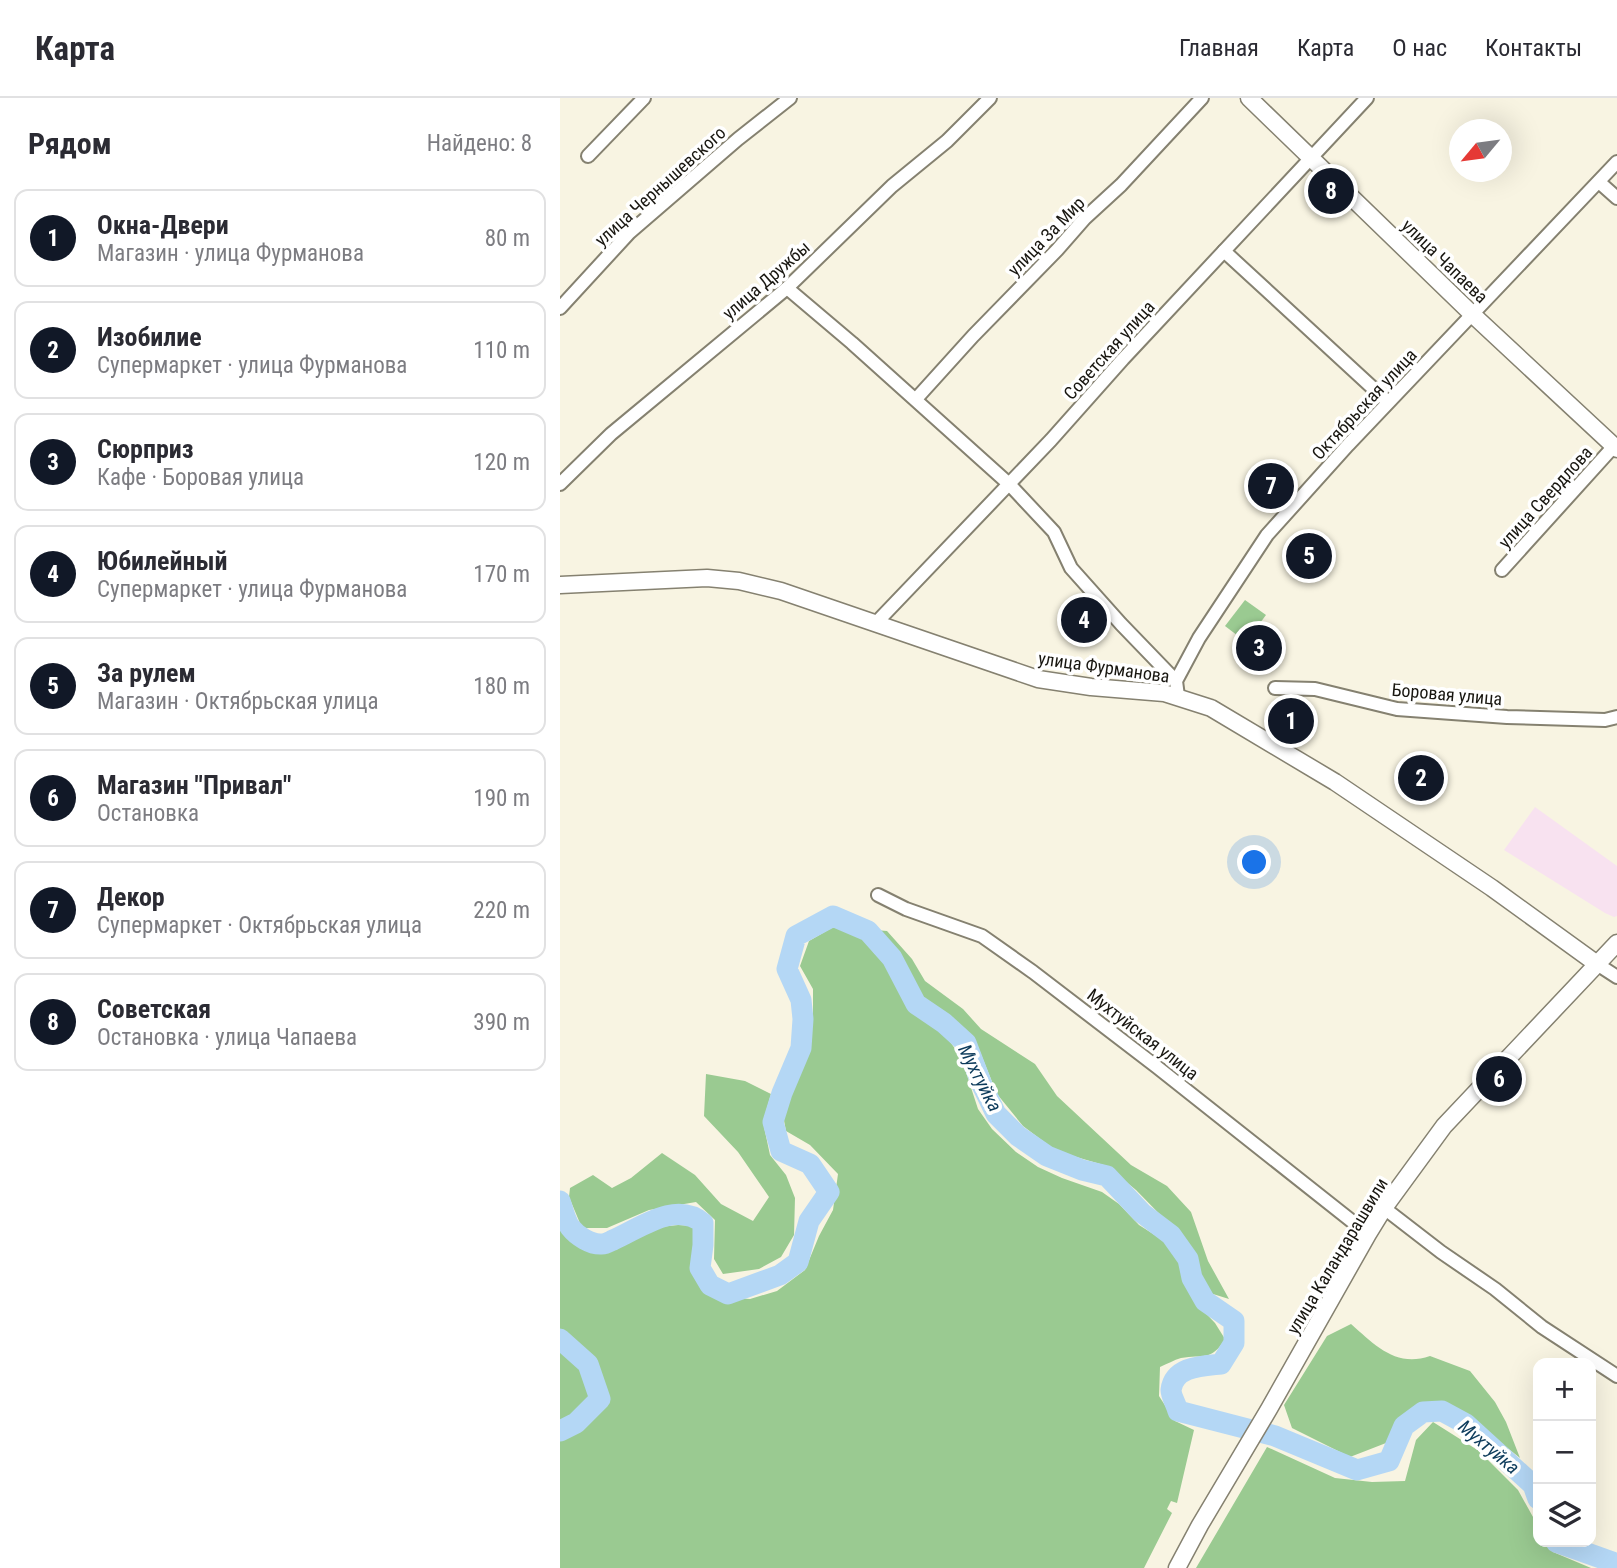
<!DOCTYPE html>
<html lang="ru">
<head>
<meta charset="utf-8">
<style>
	:root { --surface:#fff; --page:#f7f7f7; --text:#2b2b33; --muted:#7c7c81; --line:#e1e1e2; --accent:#111827 }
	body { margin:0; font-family:"Roboto Condensed",sans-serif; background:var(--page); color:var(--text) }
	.controls { position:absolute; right:21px; bottom:21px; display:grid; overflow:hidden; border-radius:14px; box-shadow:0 7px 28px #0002 }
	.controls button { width:63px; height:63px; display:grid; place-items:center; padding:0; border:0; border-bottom:2px solid var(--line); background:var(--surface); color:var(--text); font:35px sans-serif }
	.compass { position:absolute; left:889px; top:21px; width:63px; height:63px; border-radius:50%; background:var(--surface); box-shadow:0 7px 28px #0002; rotate:241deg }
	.you { position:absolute; left:695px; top:765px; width:24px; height:24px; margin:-18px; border:5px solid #fff; border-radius:50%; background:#1a73e8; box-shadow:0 0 0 10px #1a73e833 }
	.badge { display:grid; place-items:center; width:46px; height:46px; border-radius:50%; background:var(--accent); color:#fff; font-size:23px; font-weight:700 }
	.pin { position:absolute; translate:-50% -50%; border:4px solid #fff; box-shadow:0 2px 7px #0006 }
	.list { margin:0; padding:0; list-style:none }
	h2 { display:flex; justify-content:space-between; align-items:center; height:91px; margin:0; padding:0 28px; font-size:30px }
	h2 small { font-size:23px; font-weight:400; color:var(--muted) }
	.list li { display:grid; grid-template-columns:46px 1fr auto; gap:21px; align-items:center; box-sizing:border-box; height:98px; margin:0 14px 14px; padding:0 14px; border:2px solid var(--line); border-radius:14px }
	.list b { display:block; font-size:26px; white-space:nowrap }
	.list p { margin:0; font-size:23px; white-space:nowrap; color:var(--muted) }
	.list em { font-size:23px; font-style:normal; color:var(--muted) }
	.icon { flex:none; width:38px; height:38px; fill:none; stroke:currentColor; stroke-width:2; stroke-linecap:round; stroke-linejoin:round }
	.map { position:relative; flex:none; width:1057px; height:1470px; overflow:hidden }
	header { display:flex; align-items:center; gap:42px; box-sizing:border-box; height:98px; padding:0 35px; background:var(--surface); border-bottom:2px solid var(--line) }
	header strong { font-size:33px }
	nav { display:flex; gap:38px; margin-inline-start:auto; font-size:24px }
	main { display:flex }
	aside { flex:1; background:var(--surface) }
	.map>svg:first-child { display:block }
	.industrial { fill:#f8e2f0 }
	.forest { fill:#9aca91 }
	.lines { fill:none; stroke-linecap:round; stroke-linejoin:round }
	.river { stroke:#b4d7f5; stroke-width:21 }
	.minor-casing { stroke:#858170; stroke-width:16 }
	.major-casing { stroke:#858170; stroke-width:19 }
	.minor { stroke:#fff; stroke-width:12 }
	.major { stroke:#fff; stroke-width:16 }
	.labels { text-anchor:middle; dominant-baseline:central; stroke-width:7; stroke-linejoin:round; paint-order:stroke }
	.street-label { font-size:18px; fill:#181610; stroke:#fff }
	.water-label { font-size:19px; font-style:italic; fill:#0d3b5b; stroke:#fff }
</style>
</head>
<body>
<header>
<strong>Карта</strong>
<nav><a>Главная</a><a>Карта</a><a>О нас</a><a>Контакты</a></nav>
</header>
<main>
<aside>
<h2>Рядом<small>Найдено: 8</small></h2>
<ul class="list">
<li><span class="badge">1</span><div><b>Окна-Двери</b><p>Магазин · улица Фурманова</p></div><em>80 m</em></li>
<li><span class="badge">2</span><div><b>Изобилие</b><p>Супермаркет · улица Фурманова</p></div><em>110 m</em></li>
<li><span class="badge">3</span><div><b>Сюрприз</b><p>Кафе · Боровая улица</p></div><em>120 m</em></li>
<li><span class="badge">4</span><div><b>Юбилейный</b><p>Супермаркет · улица Фурманова</p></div><em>170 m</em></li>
<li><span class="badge">5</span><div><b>За рулем</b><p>Магазин · Октябрьская улица</p></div><em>180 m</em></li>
<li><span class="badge">6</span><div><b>Магазин &quot;Привал&quot;</b><p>Остановка</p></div><em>190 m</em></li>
<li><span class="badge">7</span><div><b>Декор</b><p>Супермаркет · Октябрьская улица</p></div><em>220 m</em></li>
<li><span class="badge">8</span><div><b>Советская</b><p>Остановка · улица Чапаева</p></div><em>390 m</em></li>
</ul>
</aside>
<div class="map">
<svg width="1057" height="1470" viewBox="0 0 1057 1470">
	<rect width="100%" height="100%" fill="#f8f4e2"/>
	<path class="industrial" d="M 975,709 L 1057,768 L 1057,818 L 1054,819 L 1045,815 L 944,752 Z"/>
	<g class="forest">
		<path d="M 685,502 L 706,517 L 686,544 L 665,528 Z"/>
		<path d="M 275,828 L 304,839 L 314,855 L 326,866 L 344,892 L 349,906 L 359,919 L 383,934 L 401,959 L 418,1011 L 432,1031 L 456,1054 L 478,1069 L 502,1080 L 542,1094 L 559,1106 L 579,1127 L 612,1148 L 634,1203 L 655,1225 L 665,1241 C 651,1264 643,1256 621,1260 C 614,1262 607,1266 600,1269 L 599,1298 L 615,1323 L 634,1332 L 617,1405 L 611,1403 L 607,1411 L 612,1415 L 584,1470 L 0,1470 L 0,1121 L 4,1135 L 21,1150 L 45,1154 L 64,1146 L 90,1130 L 118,1127 L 136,1128 L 137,1140 L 136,1170 L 144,1190 L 158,1199 L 190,1201 L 217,1193 L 245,1172 L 259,1138 L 273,1112 L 278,1076 L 250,1047 L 226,1033 L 223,1017 L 232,991 L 245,965 L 253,921 L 253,891 L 240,868 L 249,843 Z"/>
		<path d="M 315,832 L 327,833 L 352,861 L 365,883 L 403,911 L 421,931 L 475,966 L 497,998 L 571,1067 L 607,1088 L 631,1114 L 648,1163 L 669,1201 L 653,1196 L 646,1191 L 635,1160 L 621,1138 L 576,1092 L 547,1068 L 496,1053 L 463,1028 L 437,996 L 418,949 L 385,918 L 361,899 L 342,869 Z"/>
		<path d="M 146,976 L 185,983 L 211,996 L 203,1024 L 210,1057 L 226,1077 L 235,1100 L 234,1137 L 221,1159 L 199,1171 L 163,1176 L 154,1161 L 155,1122 L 136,1104 L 89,1112 L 47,1130 L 22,1130 L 9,1099 L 10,1090 L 33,1077 L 52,1090 L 71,1080 L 102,1055 L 135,1077 L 161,1106 L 193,1123 L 209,1099 L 178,1054 L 144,1018 Z"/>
		<path d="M 791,1226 C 815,1247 836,1270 870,1258 L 910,1273 L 935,1304 L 946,1324 L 960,1360 L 914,1323 L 861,1305 L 826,1345 L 790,1359 L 732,1330 L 724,1307 L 767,1238 Z"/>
		<path d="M 873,1324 L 919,1353 L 958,1392 L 978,1428 L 978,1444 L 988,1444 L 993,1454 L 1031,1470 L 636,1470 L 707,1349 L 775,1380 L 812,1384 L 845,1383 L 856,1342 Z"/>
	</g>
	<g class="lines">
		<g class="river">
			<path d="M 0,1103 C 3,1111 5,1122 10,1129 C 17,1138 31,1147 42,1146 C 46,1146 49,1144 53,1142 C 79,1131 115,1102 143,1125 L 143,1147 L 140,1170 L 150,1187 L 168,1196 L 220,1177 L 238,1164 L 249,1123 L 269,1094 L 250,1066 L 221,1053 L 213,1024 L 222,995 L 241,950 L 243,921 L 241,902 L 227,871 L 236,838 L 273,818 L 308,833 L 332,860 L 356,906 L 384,925 L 406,945 L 422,987 L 436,1016 L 458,1038 L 487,1058 L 522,1072 L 547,1078 L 582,1115 L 611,1137 L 628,1161 L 632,1180 L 645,1203 L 674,1223 L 674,1245 L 661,1266 C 643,1268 614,1268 611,1292 C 611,1298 616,1306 618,1313 L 715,1338 L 797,1372 L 829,1363 L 844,1328 L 863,1314 L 882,1313 L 906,1326 L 973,1387 L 978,1401"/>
			<path d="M 0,1241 L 28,1266 L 40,1301 L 16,1325 L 0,1333"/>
			<path d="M 996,1444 L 1052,1464 L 1057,1469"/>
		</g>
		<defs>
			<g id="minor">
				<path d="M 28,58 L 84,0"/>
				<path d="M 1039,84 L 1057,100"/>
				<path d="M 664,153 L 828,304"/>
				<path d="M 227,190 L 292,245 L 449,386 L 494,434 L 511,470 L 561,526 L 616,583"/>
				<path d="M 0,210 L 69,135 L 178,41 L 230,0"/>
				<path d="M 356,301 L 413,238 L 497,152 L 525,120 L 561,87 L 642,0"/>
				<path d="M 0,386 L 51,336 L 227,190 L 332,88 L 387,43 L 430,0"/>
				<path d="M 942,472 L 1054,348"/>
				<path d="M 315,526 L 491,342 L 563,261 L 807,0"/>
				<path d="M 715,590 L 755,591 L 837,611 L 947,619 L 1045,622 L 1057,619"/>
				<path d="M 618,598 L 616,583 L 639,540 L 707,437 L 788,347 L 1057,64"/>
				<path d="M 318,797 L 346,811 L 422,838 L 473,874 L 597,969 L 808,1136"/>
				<path d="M 1037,866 L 1057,879"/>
				<path d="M 824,1110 L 881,1154 L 935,1191 L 982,1229 L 1057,1278"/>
			</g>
			<g id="major">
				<path d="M 689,0 L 912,216 L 1057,351"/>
				<path d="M 0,487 L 147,480 L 179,483 L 221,493 L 478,581 L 531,589 L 604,595 L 651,610 L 775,684 L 932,790 L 1037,866"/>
				<path d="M 617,1470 L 640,1427 L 709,1311 L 808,1136 L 824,1110 L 884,1028 L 1057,845"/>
			</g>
		</defs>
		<use href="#minor" class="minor-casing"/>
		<use href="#major" class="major-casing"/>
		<use href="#minor" class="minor"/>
		<use href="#major" class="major"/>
	</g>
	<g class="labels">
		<g class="street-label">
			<text transform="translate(100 88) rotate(-42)">улица Чернышевского</text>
			<text transform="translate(486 138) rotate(-46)">улица За Мир</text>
			<text transform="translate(885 163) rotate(44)">улица Чапаева</text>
			<text transform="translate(206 182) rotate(-41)">улица Дружбы</text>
			<text transform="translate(549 252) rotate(-48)">Советская улица</text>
			<text transform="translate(804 306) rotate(-47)">Октябрьская улица</text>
			<text transform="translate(985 399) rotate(-48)">улица Свердлова</text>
			<text transform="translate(544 569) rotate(8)">улица Фурманова</text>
			<text transform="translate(887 596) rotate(5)">Боровая улица</text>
			<text transform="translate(583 936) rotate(38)">Мухтуйская улица</text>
			<text transform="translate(777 1158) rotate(-59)">улица Каландарашвили</text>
		</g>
		<g class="water-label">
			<text transform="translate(420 980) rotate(63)">Мухтуйка</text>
			<text transform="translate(929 1349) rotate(40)">Мухтуйка</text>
		</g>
	</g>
</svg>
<div class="controls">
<button>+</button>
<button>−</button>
<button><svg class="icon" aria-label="layers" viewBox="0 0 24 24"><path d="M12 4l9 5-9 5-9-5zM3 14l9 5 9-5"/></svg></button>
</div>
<svg class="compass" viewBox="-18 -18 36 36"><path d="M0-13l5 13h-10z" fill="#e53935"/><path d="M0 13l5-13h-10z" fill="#7c7c81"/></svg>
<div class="you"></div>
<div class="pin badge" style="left:731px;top:623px">1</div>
<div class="pin badge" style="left:861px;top:680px">2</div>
<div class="pin badge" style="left:699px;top:550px">3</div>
<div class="pin badge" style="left:524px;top:522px">4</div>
<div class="pin badge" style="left:749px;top:458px">5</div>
<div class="pin badge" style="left:939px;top:981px">6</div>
<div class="pin badge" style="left:711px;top:388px">7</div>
<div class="pin badge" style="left:771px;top:93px">8</div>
</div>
</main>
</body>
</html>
